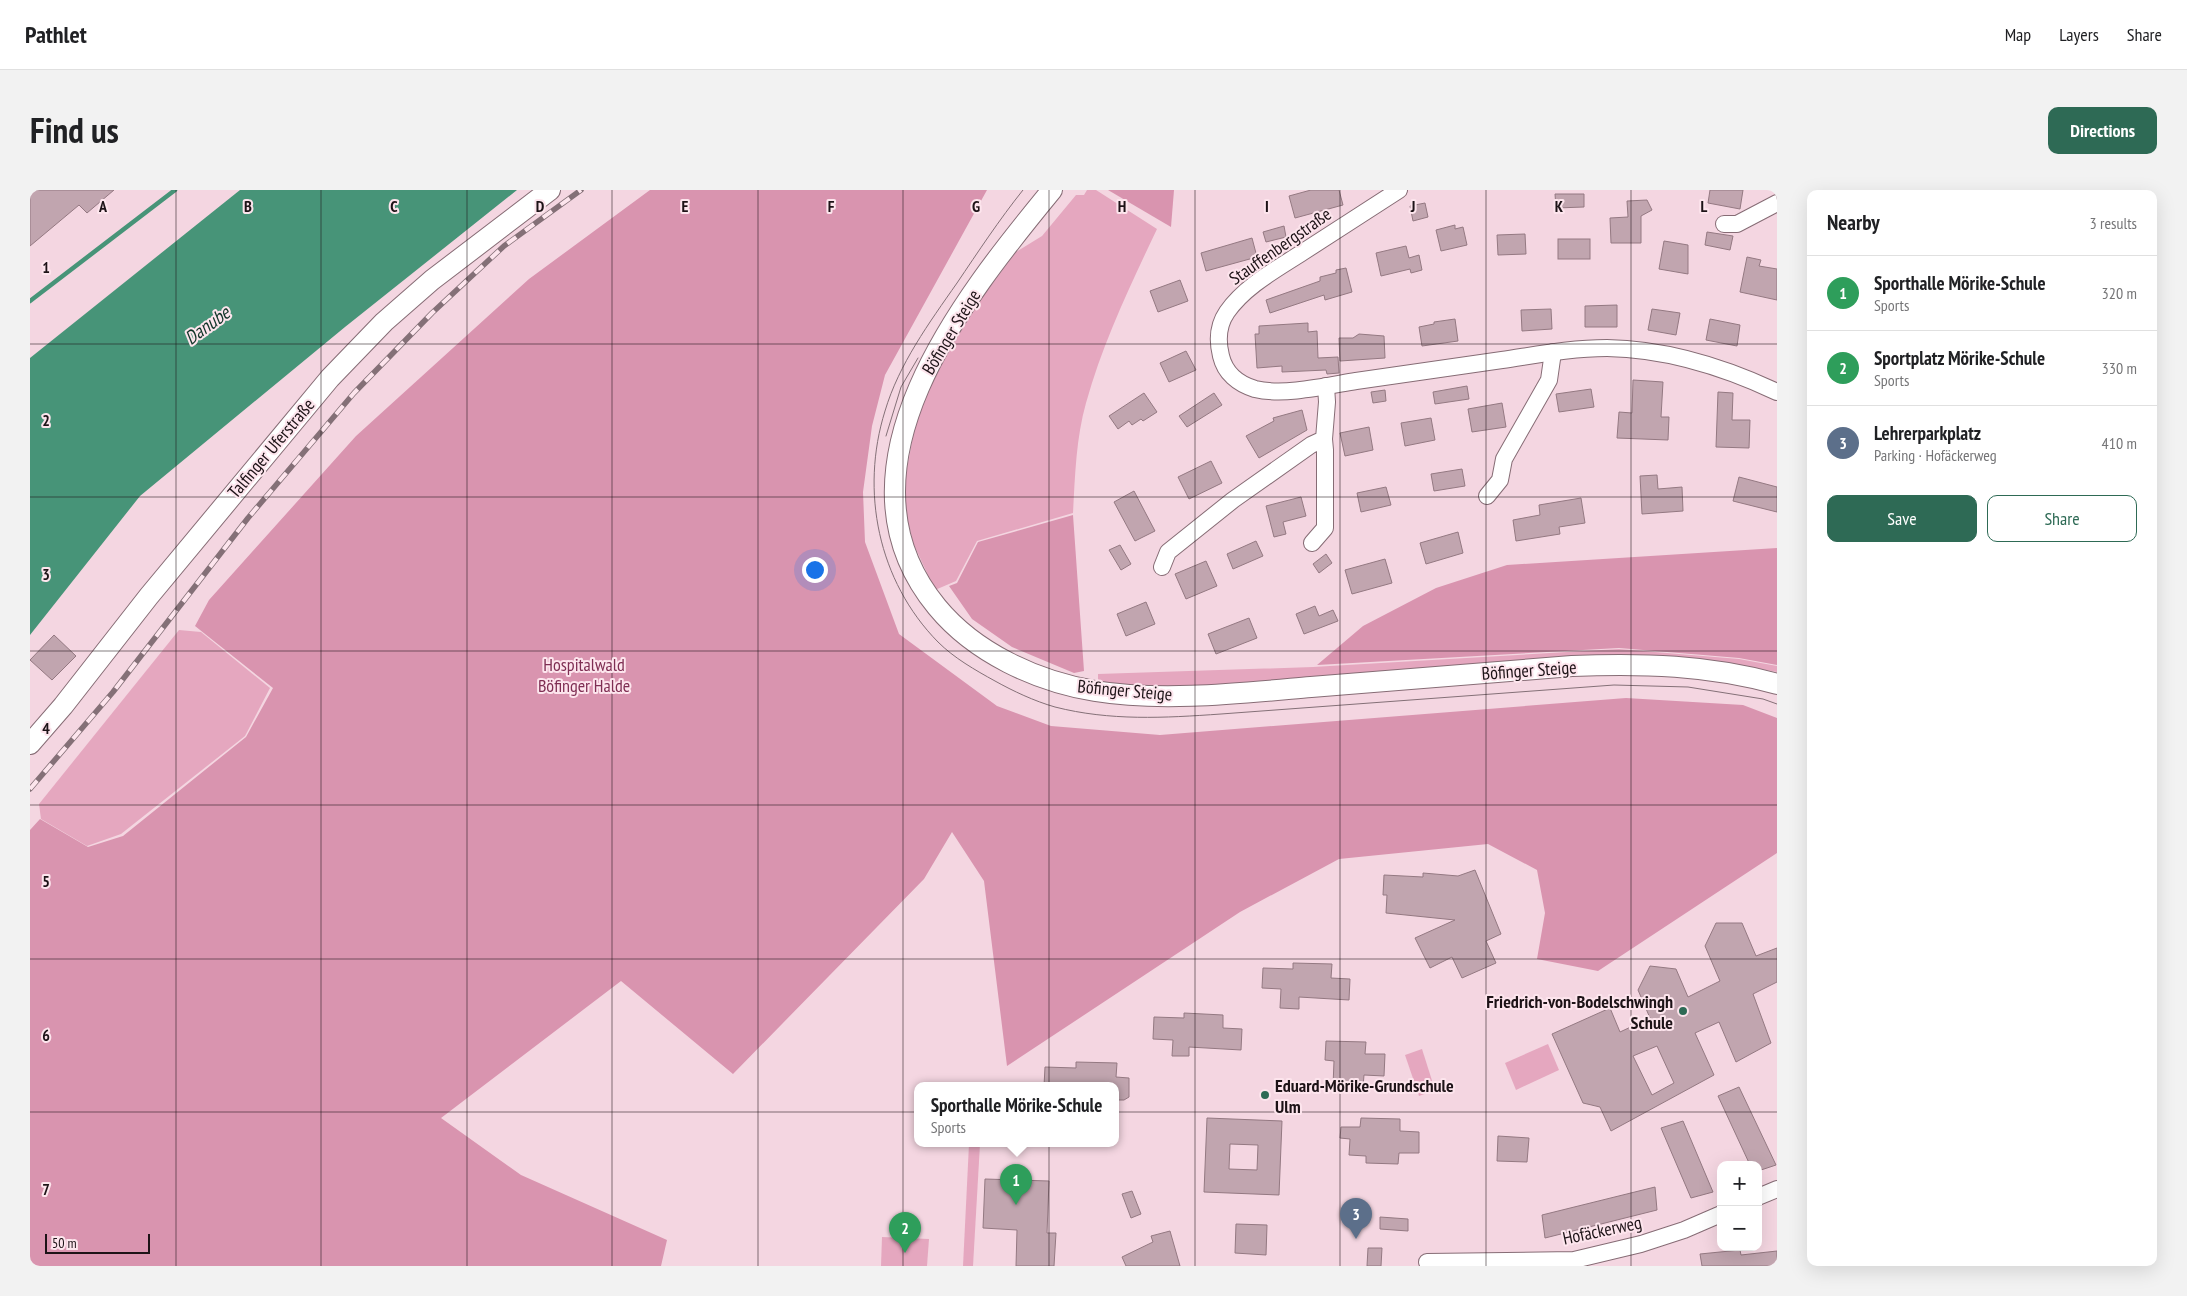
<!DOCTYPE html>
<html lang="en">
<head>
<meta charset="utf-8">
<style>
	:root { --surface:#fff; --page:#f2f2f2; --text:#202124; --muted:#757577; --line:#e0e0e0; --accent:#2e6a55 }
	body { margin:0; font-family:"PT Sans Narrow",sans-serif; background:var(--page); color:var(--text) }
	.controls { position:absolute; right:15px; bottom:15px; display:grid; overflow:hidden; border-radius:10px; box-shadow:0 5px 20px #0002 }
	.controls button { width:45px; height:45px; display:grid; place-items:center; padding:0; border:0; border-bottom:1px solid var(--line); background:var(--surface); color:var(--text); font:25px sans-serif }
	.scale { position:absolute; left:15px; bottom:12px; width:105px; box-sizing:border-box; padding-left:5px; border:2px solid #1d1317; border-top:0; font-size:14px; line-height:18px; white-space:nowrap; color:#1d1317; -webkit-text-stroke:4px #fde5ed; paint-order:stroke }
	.you { position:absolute; left:784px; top:379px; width:18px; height:18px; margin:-12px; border:4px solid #fff; border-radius:50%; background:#1a73e8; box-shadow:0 0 0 8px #1a73e833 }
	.badge { display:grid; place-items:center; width:32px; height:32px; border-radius:50%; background:var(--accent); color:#fff; font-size:16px; font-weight:700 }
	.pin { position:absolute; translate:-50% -41px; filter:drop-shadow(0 1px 2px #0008) }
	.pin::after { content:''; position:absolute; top:26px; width:18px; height:15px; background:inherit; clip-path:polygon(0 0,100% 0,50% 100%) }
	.popup { position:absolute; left:884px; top:892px; width:205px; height:65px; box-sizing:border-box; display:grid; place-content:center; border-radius:10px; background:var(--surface); filter:drop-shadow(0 1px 4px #0005); font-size:16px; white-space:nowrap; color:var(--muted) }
	.popup b { font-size:19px; color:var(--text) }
	.popup::after { content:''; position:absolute; left:50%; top:100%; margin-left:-10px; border:10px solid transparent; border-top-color:var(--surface) }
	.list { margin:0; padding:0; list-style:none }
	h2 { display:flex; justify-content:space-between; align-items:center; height:65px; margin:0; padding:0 20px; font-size:21px }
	h2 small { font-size:16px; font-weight:400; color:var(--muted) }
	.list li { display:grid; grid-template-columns:32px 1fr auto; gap:15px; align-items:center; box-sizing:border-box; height:75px; padding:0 20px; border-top:1px solid var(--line) }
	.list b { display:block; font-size:19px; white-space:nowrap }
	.list p { margin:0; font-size:16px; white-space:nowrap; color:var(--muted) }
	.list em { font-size:16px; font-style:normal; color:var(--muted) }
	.actions { display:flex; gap:10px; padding:15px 20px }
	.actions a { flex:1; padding:11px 0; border:1px solid var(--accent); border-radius:10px; text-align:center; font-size:18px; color:var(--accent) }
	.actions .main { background:var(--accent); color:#fff }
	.map { position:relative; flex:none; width:1747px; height:1076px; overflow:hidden; border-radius:10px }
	header { display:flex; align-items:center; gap:30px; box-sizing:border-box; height:70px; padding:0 25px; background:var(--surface); border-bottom:1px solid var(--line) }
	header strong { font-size:24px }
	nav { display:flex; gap:28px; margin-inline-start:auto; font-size:18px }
	.intro { display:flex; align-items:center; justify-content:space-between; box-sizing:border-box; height:120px; padding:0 30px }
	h1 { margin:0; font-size:35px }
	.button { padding:12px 22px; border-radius:10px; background:var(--accent); color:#fff; font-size:18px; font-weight:700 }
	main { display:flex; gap:30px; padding:0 30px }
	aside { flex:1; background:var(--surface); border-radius:10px; box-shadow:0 5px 20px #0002 }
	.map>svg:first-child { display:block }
	.green { fill:#e5a7bf }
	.forest { fill:#d994af }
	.water { fill:#479478 }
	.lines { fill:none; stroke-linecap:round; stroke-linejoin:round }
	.stream { stroke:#479478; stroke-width:4.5 }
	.building { fill:#c1a5af; stroke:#947982; fill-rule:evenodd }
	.minor-casing { stroke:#866c75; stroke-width:18 }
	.tertiary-casing { stroke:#866c75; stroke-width:22 }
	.minor { stroke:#fff; stroke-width:16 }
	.tertiary { stroke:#fff; stroke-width:20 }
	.tram { stroke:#847077; stroke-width:1 }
	.rail-casing { stroke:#847077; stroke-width:5.5 }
	.rail { stroke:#fde5ed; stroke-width:4; stroke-dasharray:11; stroke-linecap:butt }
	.grid { fill:none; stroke:#1d1317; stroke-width:1; stroke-opacity:0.55 }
	.poi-dot { fill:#2e6a55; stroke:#fde5ed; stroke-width:2 }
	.labels { text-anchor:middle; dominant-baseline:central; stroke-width:4; stroke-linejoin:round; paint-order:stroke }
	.street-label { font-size:18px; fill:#1d1317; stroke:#fde5ed }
	.park-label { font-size:18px; fill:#7f2e53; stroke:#fde5ed }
	.poi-label { font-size:18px; font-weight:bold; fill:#1d1317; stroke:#fde5ed; text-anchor:end }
	.water-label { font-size:19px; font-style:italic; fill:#103428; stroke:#fde5ed }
	.grid-label { font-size:16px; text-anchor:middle; font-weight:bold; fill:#1d1317; stroke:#fde5ed; stroke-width:4; stroke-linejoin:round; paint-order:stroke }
</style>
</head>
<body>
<header>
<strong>Pathlet</strong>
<nav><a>Map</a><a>Layers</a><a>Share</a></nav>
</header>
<div class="intro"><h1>Find us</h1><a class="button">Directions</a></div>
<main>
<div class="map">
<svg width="1747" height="1076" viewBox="0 0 1747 1076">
	<rect width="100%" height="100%" fill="#f4d6e1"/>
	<g class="green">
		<path d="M 1057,0 L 1066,0 L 1127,39 C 1100,96 1073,152 1056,213 C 1046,248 1045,287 1043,323 L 947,351 L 926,391 L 905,400 L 884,355 L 876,325 L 874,294 L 886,231 L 904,186 L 930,137 L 986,62 L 1012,46 L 1046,5 L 1054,5 Z"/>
		<path d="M 149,440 L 171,442 L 240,498 L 215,546 L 91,644 L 57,656 L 11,629 L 9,614 Z"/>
		<path d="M 1589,459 L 1709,469 L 1747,476 L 1747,482 L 1709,475 L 1638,468 L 1178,496 L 1123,497 L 1068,492 L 1068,484 L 1283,477 Z"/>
		<path d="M 1518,854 L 1529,880 L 1486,900 L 1475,873 Z"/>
		<path d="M 1392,859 L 1405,900 L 1389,906 L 1375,865 Z"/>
		<path d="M 939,954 L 950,954 L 943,1076 L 933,1076 Z"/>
		<path d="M 852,1047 L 899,1049 L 897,1076 L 851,1076 Z"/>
	</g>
	<g class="forest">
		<path d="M 620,0 L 957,0 L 855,185 L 842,236 L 833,302 L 835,352 L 869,444 L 967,516 L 1021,536 L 1130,545 L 1596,508 L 1713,515 L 1747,528 L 1747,663 L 1568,781 L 1507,769 L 1515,723 L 1507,680 L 1458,654 L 1309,669 L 1210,722 L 977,876 L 954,691 L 922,642 L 894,689 L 703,884 L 591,791 L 411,928 L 491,985 L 637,1050 L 631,1076 L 0,1076 L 0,640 L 10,629 L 58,657 L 93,646 L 216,547 L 243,498 L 165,436 L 179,410 L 326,246 L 499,89 Z"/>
		<path d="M 1078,0 L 1144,0 L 1141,37 Z"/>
		<path d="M 1043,325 L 1054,481 L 1044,483 L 982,457 L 942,429 L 919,396 L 927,393 L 948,352 Z"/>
		<path d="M 1747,358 L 1747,475 L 1709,468 L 1589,458 L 1287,475 L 1333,436 L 1406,398 L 1477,375 Z"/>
	</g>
	<path class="water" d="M 210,0 L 487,0 L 315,137 L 110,306 L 0,445 L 0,168 Z"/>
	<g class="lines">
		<path class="stream" d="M 0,111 L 145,0"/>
	</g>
	<g class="building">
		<path d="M 0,0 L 84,0 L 57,23 L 49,15 L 0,56 Z"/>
		<path d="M 1281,0 L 1309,0 L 1313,15 L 1265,28 L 1259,6 Z"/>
		<path d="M 1680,0 L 1713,0 L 1710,19 L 1678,13 Z"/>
		<path d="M 1525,4 L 1554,4 L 1554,17 L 1526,18 Z"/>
		<path d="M 1617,10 L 1622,20 L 1611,26 L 1611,53 L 1581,53 L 1580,28 L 1598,27 L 1597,11 Z"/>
		<path d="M 1395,13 L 1398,27 L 1383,31 L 1380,16 Z"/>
		<path d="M 1425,35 L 1425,39 L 1433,37 L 1437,55 L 1411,61 L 1406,40 Z"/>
		<path d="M 1254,36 L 1256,47 L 1236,52 L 1233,42 Z"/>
		<path d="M 1677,42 L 1703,46 L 1700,60 L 1675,55 Z"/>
		<path d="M 1495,44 L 1496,64 L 1468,65 L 1467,45 Z"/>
		<path d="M 1222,48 L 1227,67 L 1176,81 L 1171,63 Z"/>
		<rect x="1528" y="49" width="32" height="20"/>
		<path d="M 1634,51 L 1658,55 L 1658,84 L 1629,79 Z"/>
		<path d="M 1376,56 L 1379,68 L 1389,65 L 1392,80 L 1381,83 L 1380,79 L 1351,86 L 1346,63 Z"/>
		<path d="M 1717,67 L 1731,70 L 1729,76 L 1747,79 L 1747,110 L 1710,102 Z"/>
		<path d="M 1316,78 L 1322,102 L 1295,110 L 1294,105 L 1240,123 L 1236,110 L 1290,91 L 1290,87 L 1306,83 L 1306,80 Z"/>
		<path d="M 1150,90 L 1158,111 L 1128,122 L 1120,101 Z"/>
		<path d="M 1587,115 L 1587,137 L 1555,137 L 1555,116 Z"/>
		<path d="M 1521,119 L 1522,139 L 1492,141 L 1491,120 Z"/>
		<path d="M 1622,119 L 1650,123 L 1646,145 L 1618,140 Z"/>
		<path d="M 1425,129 L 1428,151 L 1392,156 L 1389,137 L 1404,134 L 1404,132 Z"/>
		<path d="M 1680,129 L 1710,135 L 1707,156 L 1676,150 Z"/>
		<path d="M 1278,133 L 1278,142 L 1287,141 L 1288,168 L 1308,167 L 1309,183 L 1297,184 L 1296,180 L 1252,182 L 1252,176 L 1227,178 L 1225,144 L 1229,144 L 1229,136 Z"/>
		<path d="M 1329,144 L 1354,146 L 1355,168 L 1310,171 L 1309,148 L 1323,148 Z"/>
		<path d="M 1156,161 L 1166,180 L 1139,192 L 1130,173 Z"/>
		<path d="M 1603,190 L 1633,192 L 1631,227 L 1639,227 L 1638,250 L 1587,248 L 1589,222 L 1602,223 Z"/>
		<path d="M 1437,196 L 1439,209 L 1405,214 L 1403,202 Z"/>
		<path d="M 1561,199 L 1564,217 L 1529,222 L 1526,204 Z"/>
		<path d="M 1355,200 L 1356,211 L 1343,213 L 1341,202 Z"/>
		<path d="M 1688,202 L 1703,203 L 1702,230 L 1720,230 L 1719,258 L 1686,257 Z"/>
		<path d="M 1114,203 L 1127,222 L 1113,231 L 1111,229 L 1102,235 L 1099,231 L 1088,239 L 1079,226 Z"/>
		<path d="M 1184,203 L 1192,215 L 1157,237 L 1149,226 Z"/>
		<path d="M 1472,213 L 1476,237 L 1442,242 L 1438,219 Z"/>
		<path d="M 1272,220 L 1277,240 L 1229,268 L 1216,246 L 1244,231 L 1243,228 Z"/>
		<path d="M 1401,228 L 1405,250 L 1375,256 L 1371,233 Z"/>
		<path d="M 1339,237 L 1343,260 L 1315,266 L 1310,243 Z"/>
		<path d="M 1181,271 L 1192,293 L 1159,309 L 1148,287 Z"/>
		<path d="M 1432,279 L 1435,296 L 1404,301 L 1401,284 Z"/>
		<path d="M 1627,285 L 1628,299 L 1652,297 L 1653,321 L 1612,324 L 1610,286 Z"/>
		<path d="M 1709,287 L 1747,297 L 1747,322 L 1703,311 Z"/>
		<path d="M 1356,297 L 1361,315 L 1331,322 L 1327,303 Z"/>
		<path d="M 1104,301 L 1125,341 L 1105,351 L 1084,312 Z"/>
		<path d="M 1271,307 L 1276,326 L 1253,332 L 1256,344 L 1244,347 L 1236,316 Z"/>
		<path d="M 1551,308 L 1555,333 L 1529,337 L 1530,344 L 1486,351 L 1483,330 L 1510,325 L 1509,315 Z"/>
		<path d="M 1428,342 L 1433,363 L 1396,374 L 1390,353 Z"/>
		<path d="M 1226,351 L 1233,366 L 1203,379 L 1197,364 Z"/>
		<path d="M 1090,355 L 1101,374 L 1091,380 L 1079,360 Z"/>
		<path d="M 1296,364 L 1302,373 L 1289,383 L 1283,374 Z"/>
		<path d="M 1355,369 L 1362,393 L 1322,404 L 1315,380 Z"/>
		<path d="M 1176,371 L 1187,396 L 1156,409 L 1145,384 Z"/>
		<path d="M 1116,412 L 1125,434 L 1096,446 L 1087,424 Z"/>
		<path d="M 1285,416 L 1289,426 L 1303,420 L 1308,431 L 1274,444 L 1266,424 Z"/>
		<path d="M 1219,428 L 1227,448 L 1186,464 L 1178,444 Z"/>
		<path d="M 24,445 L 46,466 L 22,490 L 0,470 Z"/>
		<path d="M 1445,680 L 1471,744 L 1456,751 L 1466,773 L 1432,788 L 1422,767 L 1400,778 L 1385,748 L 1425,730 L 1356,723 L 1357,705 L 1353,705 L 1354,685 L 1393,687 L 1393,683 L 1428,686 Z"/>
		<path d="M 1686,733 L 1712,733 L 1726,766 L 1747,758 L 1747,792 L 1723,804 L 1741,853 L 1706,872 L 1689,832 L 1665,843 L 1684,885 L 1581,941 L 1570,917 L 1553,913 L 1522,844 L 1580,818 L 1590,842 L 1620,828 L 1608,800 L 1620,776 L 1646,779 L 1658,807 L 1690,791 L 1675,756 ZM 1627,856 L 1644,893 L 1622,905 L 1603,866 Z"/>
		<path d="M 1263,773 L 1302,774 L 1301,788 L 1320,789 L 1319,810 L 1269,807 L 1269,819 L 1250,818 L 1251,799 L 1232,798 L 1233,778 L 1263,779 Z"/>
		<path d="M 1154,823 L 1193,825 L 1193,838 L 1212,839 L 1211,860 L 1159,857 L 1159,866 L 1142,866 L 1143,850 L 1123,849 L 1124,827 L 1154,828 Z"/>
		<path d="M 1296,851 L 1336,852 L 1335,864 L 1355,864 L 1354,886 L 1334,885 L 1333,897 L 1303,896 L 1304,871 L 1295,870 Z"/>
		<path d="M 1046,872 L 1087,873 L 1086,887 L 1099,888 L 1099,907 L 1094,910 L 1085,910 L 1085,896 L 1014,896 L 1015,877 L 1046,878 Z"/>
		<path d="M 1709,897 L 1746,975 L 1728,981 L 1728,975 L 1720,975 L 1688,906 Z"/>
		<path d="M 1177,928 L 1252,931 L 1249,1005 L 1174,1002 ZM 1200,954 L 1228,955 L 1227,980 L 1199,979 Z"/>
		<path d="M 1331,928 L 1370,929 L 1370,941 L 1389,942 L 1389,963 L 1369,963 L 1368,974 L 1336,973 L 1336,966 L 1319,965 L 1320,949 L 1310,948 L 1311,937 L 1330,937 Z"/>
		<path d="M 1653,931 L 1683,1002 L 1661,1008 L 1631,938 Z"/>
		<path d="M 1468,946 L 1499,948 L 1497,972 L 1467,971 Z"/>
		<path d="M 955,989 L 1019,991 L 1017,1043 L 1026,1043 L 1024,1076 L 986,1076 L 987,1040 L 953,1038 Z"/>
		<path d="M 1625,997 L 1627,1020 L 1515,1048 L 1512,1025 Z"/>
		<path d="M 1102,1001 L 1111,1024 L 1101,1028 L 1092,1004 Z"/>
		<path d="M 1350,1027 L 1378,1029 L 1378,1041 L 1350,1039 Z"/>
		<path d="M 1206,1034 L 1237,1035 L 1236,1065 L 1205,1063 Z"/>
		<path d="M 1140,1041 L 1150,1076 L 1096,1076 L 1092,1067 L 1123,1052 L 1121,1046 Z"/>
		<path d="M 1338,1058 L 1352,1058 L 1351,1076 L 1337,1076 Z"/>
		<path d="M 1710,1060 L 1711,1065 L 1747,1061 L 1747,1076 L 1672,1076 L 1670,1064 Z"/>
	</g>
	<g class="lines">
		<defs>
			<g id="minor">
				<path d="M 1369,0 C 1337,21 1305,41 1273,62 C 1247,79 1215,96 1197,122 C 1188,135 1187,150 1191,166 C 1195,183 1208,194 1225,199 C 1254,206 1296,196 1326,191 C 1374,184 1423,177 1472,170 C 1506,165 1541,158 1577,158 C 1636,159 1694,177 1747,202"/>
				<path d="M 1694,34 L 1707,34 L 1747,13"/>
				<path d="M 1457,306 L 1470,290 L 1474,269 L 1519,190 L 1523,162"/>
				<path d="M 1282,353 L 1295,338 L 1295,260 L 1294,249"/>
				<path d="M 1132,377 L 1138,362 L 1203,310 L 1281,255 L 1294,249 L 1297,212 L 1296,196"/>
				<path d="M 1728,1007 L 1747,999"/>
				<path d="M 1397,1072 L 1544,1070 L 1611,1054 L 1654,1040 L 1691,1024"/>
			</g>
			<g id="tertiary">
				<path d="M 1022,0 C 934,107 794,280 907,417 C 945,463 1006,491 1065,501 C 1132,512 1212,503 1281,497 C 1368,490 1455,483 1542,476 C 1611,473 1680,475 1747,494"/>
				<path d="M 0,554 L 33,516 L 119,406 L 300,188 L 354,132 L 402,90 L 520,0"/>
			</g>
		</defs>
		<use href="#minor" class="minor-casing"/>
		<use href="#tertiary" class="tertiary-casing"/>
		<use href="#minor" class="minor"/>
		<use href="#tertiary" class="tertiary"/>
		<g class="tram">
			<path d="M 993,0 C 969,30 948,62 927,93 C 899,133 869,174 855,221 C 830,301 848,391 908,452 C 924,468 945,480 965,491 C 983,501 1004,511 1025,517 C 1080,531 1134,528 1191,524 L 1584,495 L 1658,497 L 1733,509 L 1747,514"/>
			<path d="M 856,246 L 871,197 L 888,168"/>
		</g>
		<defs>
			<path id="rail" d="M 0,599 L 83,502 L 218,328 L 324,203 L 402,123 L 474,56 L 551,0"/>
		</defs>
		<use href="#rail" class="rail-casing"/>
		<use href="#rail" class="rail"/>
	</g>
	<path class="grid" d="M 146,0 L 146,1076M 291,0 L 291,1076M 437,0 L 437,1076M 582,0 L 582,1076M 728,0 L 728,1076M 873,0 L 873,1076M 1019,0 L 1019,1076M 1165,0 L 1165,1076M 1310,0 L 1310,1076M 1456,0 L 1456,1076M 1601,0 L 1601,1076M 0,154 L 1747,154M 0,307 L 1747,307M 0,461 L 1747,461M 0,615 L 1747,615M 0,769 L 1747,769M 0,922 L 1747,922"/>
	<g class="poi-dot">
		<circle cx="1653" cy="821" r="5"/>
		<circle cx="1235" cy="905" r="5"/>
	</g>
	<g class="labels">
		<g class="street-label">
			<text transform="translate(1250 56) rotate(-35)">Stauffenbergstraße</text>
			<text transform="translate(921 142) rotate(-59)">Böfinger Steige</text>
			<text transform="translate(241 258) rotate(-50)">Talfinger Uferstraße</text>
			<text transform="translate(1499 480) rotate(-4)">Böfinger Steige</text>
			<text transform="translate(1095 500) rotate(5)">Böfinger Steige</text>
			<text transform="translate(1572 1040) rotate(-12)">Hofäckerweg</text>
		</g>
		<g class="park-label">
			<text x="554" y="474">Hospitalwald<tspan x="554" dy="21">Böfinger Halde</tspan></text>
		</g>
		<g class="poi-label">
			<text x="1643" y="811">Friedrich-von-Bodelschwingh<tspan x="1643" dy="21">Schule</tspan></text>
			<text x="1245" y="895" text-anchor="start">Eduard-Mörike-Grundschule<tspan x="1245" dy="21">Ulm</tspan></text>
		</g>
		<g class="water-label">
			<text transform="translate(177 135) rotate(-36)">Danube</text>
		</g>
	</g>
	<g class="grid-label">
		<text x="73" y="22">A</text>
		<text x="218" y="22">B</text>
		<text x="364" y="22">C</text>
		<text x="510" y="22">D</text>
		<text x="655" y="22">E</text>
		<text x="801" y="22">F</text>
		<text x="946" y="22">G</text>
		<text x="1092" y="22">H</text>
		<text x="1237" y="22">I</text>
		<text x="1383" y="22">J</text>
		<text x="1529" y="22">K</text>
		<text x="1674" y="22">L</text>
		<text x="16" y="83">1</text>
		<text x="16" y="236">2</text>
		<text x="16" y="390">3</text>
		<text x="16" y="544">4</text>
		<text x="16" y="697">5</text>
		<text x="16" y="851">6</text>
		<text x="16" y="1005">7</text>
	</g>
</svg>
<div class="controls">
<button>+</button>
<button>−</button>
</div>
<div class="scale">50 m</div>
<div class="you"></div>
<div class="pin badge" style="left:986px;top:1015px;background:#2e9e5b">1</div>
<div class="popup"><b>Sporthalle Mörike-Schule</b>Sports</div>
<div class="pin badge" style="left:875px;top:1063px;background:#2e9e5b">2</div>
<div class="pin badge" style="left:1326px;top:1049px;background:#5c6f8a">3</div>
</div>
<aside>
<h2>Nearby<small>3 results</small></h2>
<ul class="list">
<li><span class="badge" style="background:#2e9e5b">1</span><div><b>Sporthalle Mörike-Schule</b><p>Sports</p></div><em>320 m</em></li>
<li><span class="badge" style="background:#2e9e5b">2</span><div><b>Sportplatz Mörike-Schule</b><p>Sports</p></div><em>330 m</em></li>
<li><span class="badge" style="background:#5c6f8a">3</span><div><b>Lehrerparkplatz</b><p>Parking · Hofäckerweg</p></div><em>410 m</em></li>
</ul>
<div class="actions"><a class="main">Save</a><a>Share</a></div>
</aside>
</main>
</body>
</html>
